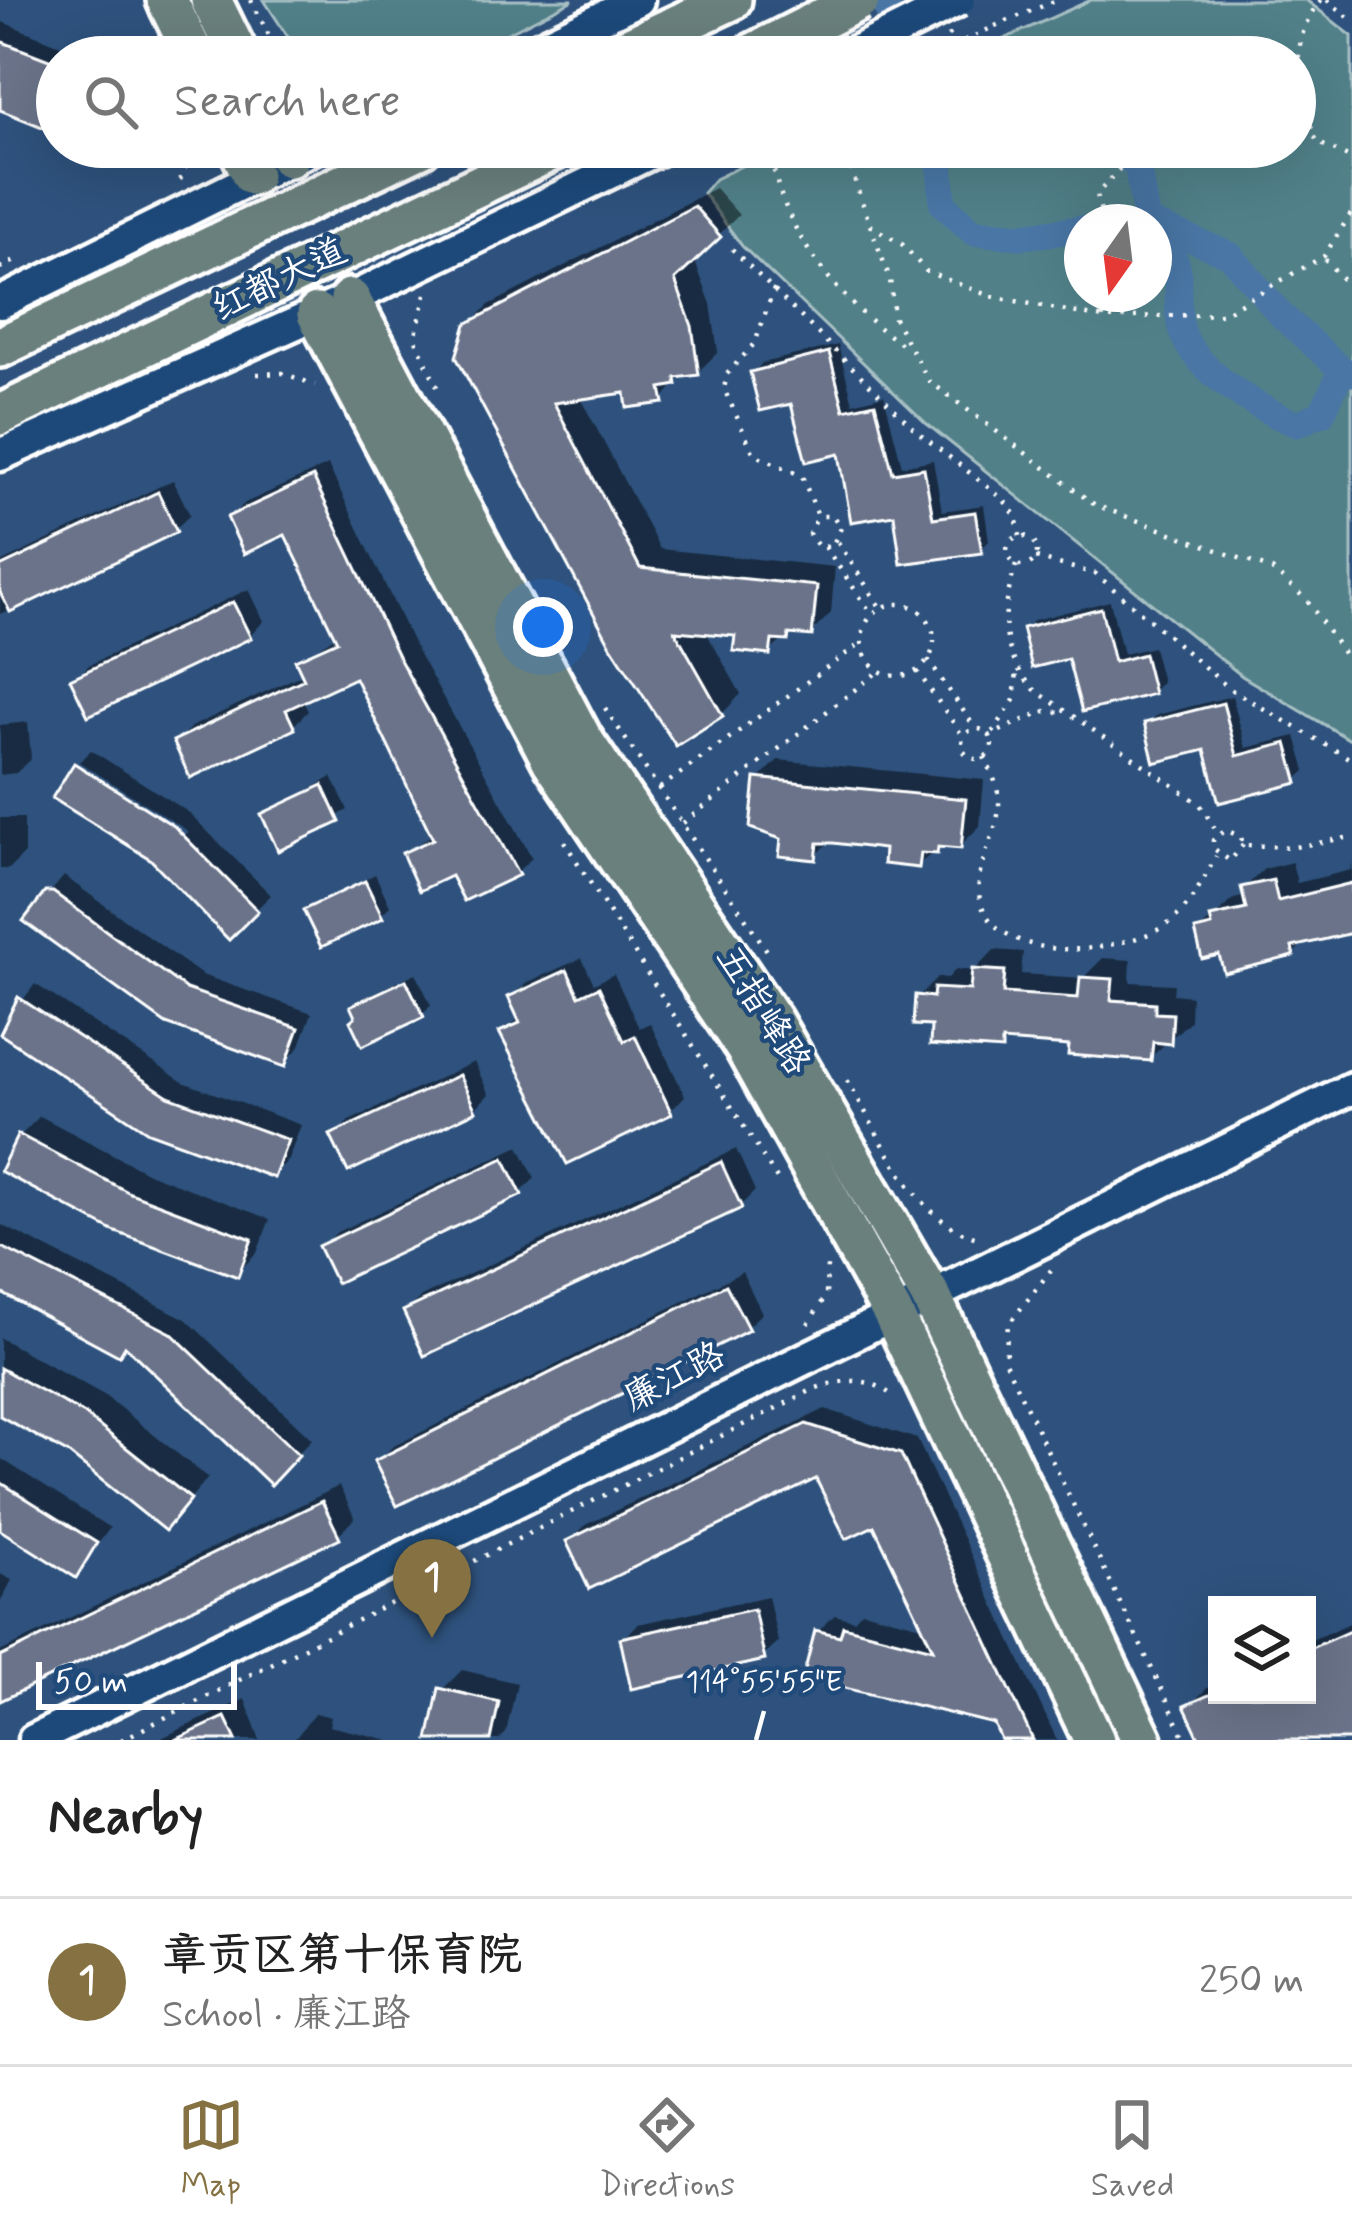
<!DOCTYPE html>
<html lang="en">
<head>
<meta charset="utf-8">
<style>
	:root { --surface:#fff; --page:#f6f6f6; --text:#222; --muted:#767676; --line:#e0e0e0; --accent:#857141 }
	body { margin:0; font-family:Mynerve,"LXGW WenKai TC",sans-serif; background:var(--page); color:var(--text) }
	.controls { position:absolute; right:36px; bottom:36px; display:grid; overflow:hidden; border-radius:0px; box-shadow:0 12px 48px #0002 }
	.controls button { width:108px; height:108px; display:grid; place-items:center; padding:0; border:0; border-bottom:3px solid var(--line); background:var(--surface); color:var(--text); font:60px sans-serif }
	.compass { position:absolute; left:1064px; top:204px; width:108px; height:108px; border-radius:50%; background:var(--surface); box-shadow:0 12px 48px #0002; rotate:194deg }
	.scale { position:absolute; left:36px; bottom:30px; width:201px; box-sizing:border-box; padding-left:12px; border:6px solid #fff; border-top:0; font-size:33px; line-height:42px; white-space:nowrap; color:#fff; -webkit-text-stroke:9px #1f4a7a; paint-order:stroke }
	.you { position:absolute; left:543px; top:627px; width:42px; height:42px; margin:-30px; border:9px solid #fff; border-radius:50%; background:#1a73e8; box-shadow:0 0 0 18px #1a73e833 }
	.badge { display:grid; place-items:center; width:78px; height:78px; border-radius:50%; background:var(--accent); color:#fff; font-size:39px; font-weight:700 }
	.pin { position:absolute; translate:-50% -99px; filter:drop-shadow(0 3px 6px #0008) }
	.pin::after { content:''; position:absolute; top:63px; width:42px; height:36px; background:inherit; clip-path:polygon(0 0,100% 0,50% 100%) }
	.list { margin:0; padding:0; list-style:none }
	h2 { display:flex; justify-content:space-between; align-items:center; height:156px; margin:0; padding:0 48px; font-size:51px }
	h2 small { font-size:39px; font-weight:400; color:var(--muted) }
	.list li { display:grid; grid-template-columns:78px 1fr auto; gap:36px; align-items:center; box-sizing:border-box; height:168px; padding:0 48px; border-top:3px solid var(--line) }
	.list b { display:block; font-size:45px; white-space:nowrap }
	.list p { margin:0; font-size:39px; white-space:nowrap; color:var(--muted) }
	.list em { font-size:39px; font-style:normal; color:var(--muted) }
	.icon { flex:none; width:66px; height:66px; fill:none; stroke:currentColor; stroke-width:2; stroke-linecap:round; stroke-linejoin:round }
	.map { position:relative; flex:none; width:1352px; height:1740px; overflow:hidden }
	.search { position:absolute; background:var(--surface); box-shadow:0 12px 48px #0002; left:36px; right:36px; top:36px; height:132px; display:flex; align-items:center; gap:30px; box-sizing:border-box; padding:0 42px; border-radius:66px; color:var(--muted); font-size:45px }
	.sheet { height:324px; background:var(--surface) }
	nav { display:flex; justify-content:space-around; align-items:center; box-sizing:border-box; height:168px; border-top:3px solid var(--line); background:var(--surface); font-size:33px; color:var(--muted) }
	nav a { display:grid; justify-items:center; gap:6px }
	nav .on { color:var(--accent) }
	.map>svg:first-child { display:block }
	.green { fill:#518089; stroke:#a8c0c4; stroke-width:3; fill-rule:evenodd }
	.shadow { fill:#0007 }
	.lines { fill:none; stroke-linecap:round; stroke-linejoin:round }
	.canal { stroke:#4a76a5; stroke-width:27 }
	.building { fill:#6a7389; stroke:#fff; stroke-width:3 }
	.minor-casing { stroke:#fff; stroke-width:39 }
	.major-casing { stroke:#fff; stroke-width:48 }
	.path { stroke:#fff; stroke-width:4.5; stroke-dasharray:3 9; stroke-linecap:butt }
	.minor { stroke:#1f4a7a; stroke-width:30 }
	.major { stroke:#6a807d; stroke-width:39 }
	.minor-bridge-casing { stroke:#fff; stroke-width:39; stroke-linecap:butt }
	.major-bridge-casing { stroke:#fff; stroke-width:48; stroke-linecap:butt }
	.path-bridge { stroke:#fff; stroke-width:4.5; stroke-dasharray:3 9; stroke-linecap:butt }
	.minor-bridge { stroke:#1f4a7a; stroke-width:30 }
	.major-bridge { stroke:#6a807d; stroke-width:39 }
	.ticks { fill:none; stroke:#fff; stroke-width:4.5 }
	.labels { text-anchor:middle; dominant-baseline:central; stroke-width:9; stroke-linejoin:round; paint-order:stroke }
	.street-label { font-size:36px; fill:#fff; stroke:#1f4a7a }
	.ticks-label { font-size:30px; text-anchor:middle; fill:#fff; stroke:#1f4a7a; stroke-width:9; stroke-linejoin:round; paint-order:stroke }
</style>
</head>
<body>
<div class="map">
<svg width="1352" height="1740" viewBox="0 0 1352 1740">
	<rect width="100%" height="100%" fill="#2e527d"/>
	<filter id="ink" filterUnits="userSpaceOnUse"><feTurbulence type="fractalNoise" baseFrequency=".00833" numOctaves="2"/><feDisplacementMap in="SourceGraphic" scale="24" xChannelSelector="R" yChannelSelector="G"/><feConvolveMatrix kernelMatrix="1 2 1 2 8 2 1 2 1" color-interpolation-filters="sRGB"/></filter>
	<g filter="url(#ink)">
		<g class="green">
			<path d="M 264,0 L 573,0 L 460,57 L 301,57 Z"/>
			<path d="M 1091,0 L 1306,0 L 1352,36 L 1352,741 L 1242,676 L 927,424 L 742,246 L 703,193 L 715,179 L 780,147 L 1295,147 L 1295,57 L 964,57 ZM 1082,222 L 1154,222 L 1154,294 L 1082,294 Z"/>
		</g>
		<g class="shadow">
			<path d="M 0,21 L 91,57 L 57,57 L 57,130 L 0,107 Z"/>
			<path d="M 715,188 L 739,215 L 694,259 L 711,304 L 718,352 L 698,372 L 681,377 L 662,400 L 627,390 L 580,397 L 660,549 L 835,567 L 831,613 L 811,633 L 793,631 L 769,652 L 739,633 L 705,630 L 741,694 L 722,714 L 468,326 L 489,305 Z"/>
			<path d="M 838,345 L 853,403 L 884,395 L 902,466 L 933,460 L 942,511 L 984,505 L 989,541 L 980,550 L 896,511 L 793,400 L 753,373 L 762,363 Z"/>
			<path d="M 328,465 L 413,643 L 532,858 L 517,872 L 453,872 L 405,854 L 434,833 L 356,674 L 302,699 L 308,711 L 293,726 L 176,742 L 191,727 L 305,673 L 299,661 L 337,635 L 287,531 L 230,517 L 245,503 Z"/>
			<path d="M 173,480 L 190,515 L 175,529 L 0,614 L 0,563 Z"/>
			<path d="M 249,589 L 264,621 L 250,636 L 74,680 L 89,665 Z"/>
			<path d="M 1110,601 L 1123,654 L 1153,647 L 1162,682 L 1153,691 L 1025,629 L 1034,620 Z"/>
			<path d="M 1232,696 L 1246,748 L 1296,736 L 1306,771 L 1296,780 L 1148,724 L 1157,715 Z"/>
			<path d="M 28,722 L 31,759 L 16,773 L 0,775 L 0,725 Z"/>
			<path d="M 91,750 L 188,812 L 271,895 L 229,936 L 75,767 L 185,836 L 188,831 L 79,762 Z"/>
			<path d="M 778,760 L 984,780 L 980,826 L 960,846 L 943,845 L 918,865 L 887,847 L 830,841 L 815,857 L 784,837 L 758,780 Z"/>
			<path d="M 332,777 L 348,810 L 280,847 L 264,815 Z"/>
			<path d="M 0,818 L 24,818 L 24,854 L 9,869 L 0,869 Z"/>
			<path d="M 1352,861 L 1352,930 L 1305,941 L 1293,954 L 1222,951 L 1198,931 L 1234,899 L 1246,896 L 1244,888 L 1264,869 L 1292,862 L 1297,883 L 1351,870 Z"/>
			<path d="M 375,874 L 390,906 L 381,915 L 307,911 Z"/>
			<path d="M 64,876 L 202,975 L 312,1013 L 299,1048 L 284,1063 L 27,920 Z"/>
			<path d="M 994,950 L 1023,952 L 1021,974 L 1083,978 L 1103,958 L 1131,960 L 1130,982 L 1174,984 L 1173,994 L 1191,996 L 1190,1021 L 1150,1058 L 1072,1043 L 1009,1039 L 1001,1047 L 934,1024 L 918,997 L 938,977 L 948,978 L 956,969 L 974,971 Z"/>
			<path d="M 582,958 L 594,984 L 614,974 L 639,1028 L 650,1023 L 685,1096 L 670,1111 L 503,1033 L 520,1017 L 511,998 L 526,983 Z"/>
			<path d="M 416,973 L 431,1005 L 422,1014 L 358,1017 L 354,1007 L 363,998 Z"/>
			<path d="M 35,984 L 183,1082 L 301,1125 L 288,1160 L 274,1175 L 150,1129 L 0,1030 Z"/>
			<path d="M 474,1062 L 489,1094 L 475,1109 L 334,1136 L 349,1121 Z"/>
			<path d="M 40,1116 L 150,1174 L 270,1219 L 257,1253 L 237,1273 L 20,1136 Z"/>
			<path d="M 519,1146 L 535,1178 L 520,1193 L 322,1247 L 337,1232 Z"/>
			<path d="M 736,1149 L 755,1191 L 741,1205 L 407,1311 L 421,1297 Z"/>
			<path d="M 0,1224 L 186,1319 L 312,1439 L 271,1481 L 127,1344 L 0,1289 Z"/>
			<path d="M 742,1272 L 762,1313 L 747,1327 L 378,1462 L 392,1447 Z"/>
			<path d="M 0,1338 L 104,1395 L 208,1478 L 165,1527 L 71,1452 L 0,1412 Z"/>
			<path d="M 825,1409 L 917,1439 L 1057,1740 L 1005,1740 L 996,1721 L 818,1631 L 835,1615 L 854,1620 L 862,1611 L 926,1627 L 876,1522 L 817,1475 L 569,1541 L 586,1525 Z"/>
			<path d="M 0,1458 L 110,1528 L 75,1574 L 0,1526 Z"/>
			<path d="M 339,1486 L 355,1518 L 338,1535 L 0,1700 L 0,1652 Z"/>
			<path d="M 0,1574 L 12,1580 L 0,1603 Z"/>
			<path d="M 768,1596 L 778,1642 L 763,1657 L 623,1639 L 638,1624 Z"/>
			<path d="M 1352,1622 L 1352,1740 L 1203,1740 L 1188,1707 L 1207,1688 L 1217,1683 L 1217,1695 L 1307,1695 L 1307,1642 Z"/>
			<path d="M 462,1670 L 517,1683 L 506,1733 L 499,1740 L 431,1740 L 442,1690 Z"/>
			<path d="M 245,1699 L 260,1740 L 157,1740 Z"/>
			<path d="M 315,1713 L 331,1717 L 329,1726 L 390,1740 L 294,1740 Z"/>
		</g>
		<g class="lines">
			<g class="canal">
				<path d="M 883,0 L 909,57"/>
				<path d="M 939,147 L 943,204 L 973,232 L 1022,236 L 1082,229"/>
				<path d="M 1106,147 L 1137,165 L 1147,222"/>
				<path d="M 1154,224 L 1230,255 L 1281,315 L 1342,370"/>
				<path d="M 1154,230 C 1193,276 1172,273 1180,324 C 1188,368 1260,410 1297,424 L 1322,413 L 1342,370 L 1352,373"/>
			</g>
		</g>
		<g class="building">
			<path d="M 0,41 L 57,63 L 57,133 L 0,110 Z"/>
			<path d="M 694,206 L 721,237 L 675,280 L 692,326 L 699,375 L 676,378 L 677,385 L 661,388 L 664,403 L 627,408 L 625,393 L 554,403 L 640,568 L 817,586 L 812,636 L 789,634 L 788,641 L 772,640 L 770,655 L 733,651 L 735,636 L 675,631 L 723,716 L 676,746 L 611,646 L 456,357 L 466,324 Z"/>
			<path d="M 829,352 L 844,410 L 875,403 L 893,473 L 924,468 L 933,518 L 975,512 L 982,553 L 901,564 L 894,515 L 851,522 L 839,454 L 806,462 L 791,404 L 760,411 L 750,372 Z"/>
			<path d="M 313,477 L 399,658 L 519,875 L 464,901 L 451,876 L 419,891 L 402,853 L 433,839 L 355,678 L 286,710 L 295,729 L 190,778 L 173,741 L 304,679 L 295,660 L 337,641 L 285,535 L 244,554 L 227,517 Z"/>
			<path d="M 158,492 L 177,532 L 10,612 L 0,592 L 0,567 Z"/>
			<path d="M 233,602 L 251,638 L 88,716 L 70,679 Z"/>
			<path d="M 1101,608 L 1114,662 L 1144,654 L 1154,694 L 1082,712 L 1068,659 L 1032,668 L 1022,628 Z"/>
			<path d="M 1223,703 L 1237,756 L 1287,743 L 1298,783 L 1219,803 L 1205,750 L 1154,763 L 1144,723 Z"/>
			<path d="M 74,763 L 174,826 L 258,911 L 229,940 L 150,859 L 52,798 Z"/>
			<path d="M 755,778 L 966,799 L 961,849 L 938,847 L 937,854 L 921,853 L 919,868 L 883,864 L 884,849 L 833,843 L 818,843 L 816,860 L 779,856 L 781,839 L 750,828 Z"/>
			<path d="M 323,785 L 340,822 L 278,851 L 261,814 Z"/>
			<path d="M 1273,880 L 1278,901 L 1352,883 L 1352,933 L 1292,947 L 1294,956 L 1224,973 L 1219,955 L 1202,959 L 1195,930 L 1212,926 L 1210,917 L 1246,909 L 1241,887 Z"/>
			<path d="M 365,881 L 383,918 L 321,947 L 303,910 Z"/>
			<path d="M 45,892 L 53,892 L 186,989 L 299,1028 L 285,1067 L 166,1024 L 23,921 Z"/>
			<path d="M 972,969 L 1005,971 L 1003,993 L 1078,998 L 1080,977 L 1113,979 L 1111,1000 L 1155,1003 L 1155,1013 L 1173,1014 L 1171,1044 L 1153,1042 L 1151,1061 L 1068,1055 L 1069,1046 L 1002,1041 L 1002,1050 L 930,1045 L 931,1026 L 913,1025 L 915,995 L 933,997 L 934,988 L 970,990 Z"/>
			<path d="M 567,970 L 579,996 L 599,987 L 624,1041 L 635,1036 L 672,1114 L 567,1164 L 499,1032 L 520,1023 L 508,997 Z"/>
			<path d="M 406,980 L 424,1017 L 362,1046 L 350,1021 L 355,1017 L 350,1006 Z"/>
			<path d="M 18,997 L 168,1096 L 288,1140 L 274,1178 L 148,1132 L 0,1034 Z"/>
			<path d="M 459,1075 L 476,1111 L 348,1172 L 330,1135 Z"/>
			<path d="M 18,1134 L 130,1193 L 252,1239 L 238,1277 L 113,1231 L 0,1171 Z"/>
			<path d="M 504,1158 L 522,1195 L 336,1283 L 318,1246 Z"/>
			<path d="M 721,1162 L 742,1208 L 424,1356 L 403,1311 Z"/>
			<path d="M 0,1246 L 171,1333 L 299,1455 L 271,1485 L 125,1346 L 119,1356 L 0,1292 Z"/>
			<path d="M 726,1285 L 749,1330 L 397,1506 L 374,1461 Z"/>
			<path d="M 0,1368 L 84,1414 L 191,1499 L 165,1531 L 69,1454 L 0,1416 Z"/>
			<path d="M 806,1424 L 901,1454 L 1033,1740 L 1001,1740 L 994,1724 L 803,1678 L 815,1630 L 840,1636 L 843,1626 L 933,1649 L 874,1526 L 846,1539 L 816,1479 L 589,1589 L 566,1541 Z"/>
			<path d="M 0,1482 L 97,1543 L 76,1578 L 0,1530 Z"/>
			<path d="M 322,1501 L 340,1538 L 0,1701 L 0,1657 Z"/>
			<path d="M 754,1609 L 765,1660 L 631,1689 L 620,1638 Z"/>
			<path d="M 1352,1630 L 1352,1740 L 1200,1740 L 1184,1706 L 1209,1695 L 1307,1695 L 1307,1650 Z"/>
			<path d="M 439,1688 L 499,1702 L 491,1740 L 428,1740 Z"/>
			<path d="M 225,1717 L 236,1740 L 175,1740 Z"/>
		</g>
		<g class="lines">
			<defs>
				<g id="minor">
					<path d="M 520,57 L 638,0"/>
					<path d="M 0,303 L 315,147"/>
					<path d="M 0,455 L 350,299 L 663,147"/>
					<path d="M 34,1740 L 1352,1088"/>
				</g>
				<g id="major">
					<path d="M 167,0 L 195,57"/>
					<path d="M 211,0 L 239,57"/>
					<path d="M 609,57 L 731,0"/>
					<path d="M 239,147 L 252,175"/>
					<path d="M 284,147 L 289,157"/>
					<path d="M 350,299 L 582,739 L 772,1021 L 930,1295 L 1142,1740"/>
					<path d="M 317,314 L 552,760 L 745,1047 L 892,1312 L 1094,1740"/>
					<path d="M 0,347 L 421,147"/>
					<path d="M 0,415 L 559,147"/>
				</g>
			</defs>
			<use href="#minor" class="minor-casing"/>
			<use href="#major" class="major-casing"/>
			<g class="path">
				<path d="M 251,0 L 280,57"/>
				<path d="M 1321,0 C 1286,41 1298,94 1317,142 L 1352,159"/>
				<path d="M 1327,0 L 1352,20"/>
				<path d="M 995,26 L 1057,0"/>
				<path d="M 948,34 L 967,57"/>
				<path d="M 770,147 C 779,230 840,304 907,348"/>
				<path d="M 856,147 L 848,161 L 870,225 L 903,245 L 927,272 L 990,296 L 1103,318 L 1222,314 L 1324,256 L 1352,212"/>
				<path d="M 690,157 L 731,147"/>
				<path d="M 180,180 L 194,147"/>
				<path d="M 1103,222 L 1097,194 L 1139,147"/>
				<path d="M 870,225 L 890,279 L 894,318 L 929,381 L 1095,505 L 1272,570 L 1306,599 L 1352,666"/>
				<path d="M 732,249 L 920,434 L 1003,499 L 1016,516 L 1020,536"/>
				<path d="M 1325,259 L 1352,291"/>
				<path d="M 0,268 L 15,261"/>
				<path d="M 774,289 L 755,343 L 727,374 L 724,389 L 754,454 L 802,476 L 818,516 L 809,534 L 818,546 L 832,546 L 841,528 L 833,516 L 818,516"/>
				<path d="M 426,294 L 415,338 L 441,395"/>
				<path d="M 1103,318 L 1108,294"/>
				<path d="M 257,374 L 283,373 L 315,385"/>
				<circle cx="1022" cy="551" r="15"/>
				<path d="M 838,542 L 880,607"/>
				<path d="M 825,547 L 872,614"/>
				<path d="M 1036,558 L 1096,574 L 1230,689 L 1352,760"/>
				<path d="M 1016,565 C 1001,612 998,651 1034,689 L 1200,804 L 1218,834"/>
				<circle cx="898" cy="640" r="36"/>
				<path d="M 928,660 L 976,729"/>
				<path d="M 917,671 L 962,735"/>
				<path d="M 605,708 L 768,952"/>
				<circle cx="977" cy="744" r="15"/>
				<path d="M 993,732 L 1014,700 L 1017,672"/>
				<path d="M 989,736 L 1043,711 L 1067,713"/>
				<path d="M 984,757 C 991,770 998,785 999,801 C 1000,826 985,848 980,873 C 967,941 1050,956 1099,947 C 1173,933 1183,919 1216,856"/>
				<path d="M 660,788 L 861,643"/>
				<path d="M 683,823 L 879,671"/>
				<path d="M 564,841 L 779,1182"/>
				<path d="M 1243,845 L 1230,861 L 1213,848 L 1213,840 L 1226,830 L 1241,837 L 1243,845 L 1294,847 L 1352,837"/>
				<path d="M 847,1080 C 881,1135 914,1224 982,1239"/>
				<path d="M 1051,1270 L 1008,1325 L 1005,1362 L 1186,1740"/>
				<path d="M 808,1324 L 826,1296 L 827,1264"/>
				<path d="M 121,1740 L 814,1389 C 844,1378 871,1376 895,1398"/>
			</g>
			<use href="#minor" class="minor"/>
			<use href="#major" class="major"/>
			<defs>
				<path id="minor-bridge" d="M 845,57 L 959,0"/>
				<path id="major-bridge" d="M 747,57 L 859,0"/>
			</defs>
			<use href="#minor-bridge" class="minor-bridge-casing"/>
			<use href="#major-bridge" class="major-bridge-casing"/>
			<path class="path-bridge" d="M 932,57 L 995,26"/>
			<use href="#minor-bridge" class="minor-bridge"/>
			<use href="#major-bridge" class="major-bridge"/>
		</g>
	</g>
	<path class="ticks" d="M 756,1740 L 764,1711"/>
	<g class="labels">
		<g class="street-label">
			<text transform="translate(280 281) rotate(-26)">红都大道</text>
			<text transform="translate(762 1011) rotate(58)">五指峰路</text>
			<text transform="translate(675 1378) rotate(-27)">廉江路</text>
		</g>
	</g>
	<g class="ticks-label">
		<text x="764" y="1691">114°55'55"E</text>
	</g>
</svg>
<div class="controls">
<button><svg class="icon" aria-label="layers" viewBox="0 0 24 24"><path d="M12 4l9 5-9 5-9-5zM3 14l9 5 9-5"/></svg></button>
</div>
<svg class="compass" viewBox="-18 -18 36 36"><path d="M0-13l5 13h-10z" fill="#e53935"/><path d="M0 13l5-13h-10z" fill="#767676"/></svg>
<div class="scale">50 m</div>
<div class="you"></div>
<div class="pin badge" style="left:432px;top:1638px">1</div>
<div class="search"><svg class="icon" aria-label="search" viewBox="0 0 24 24"><circle cx="10" cy="10" r="6"/><path d="M15 15l6 6"/></svg>Search here</div>
</div>
<section class="sheet">
<h2>Nearby<small></small></h2>
<ul class="list">
<li><span class="badge">1</span><div><b>章贡区第十保育院</b><p>School · 廉江路</p></div><em>250 m</em></li>
</ul>
</section>
<nav>
<a class="on"><svg class="icon" aria-label="map" viewBox="0 0 24 24"><path d="M3 6l6-2 6 2 6-2v14l-6 2-6-2-6 2zM9 4v14M15 6v14"/></svg>Map</a>
<a><svg class="icon" aria-label="directions" viewBox="0 0 24 24"><path d="M12 3l9 9-9 9-9-9zM9 14v-3h6M13 9l2 2-2 2"/></svg>Directions</a>
<a><svg class="icon" aria-label="saved" viewBox="0 0 24 24"><path d="M7 4h10v16l-5-4-5 4z"/></svg>Saved</a>
</nav>
</body>
</html>
